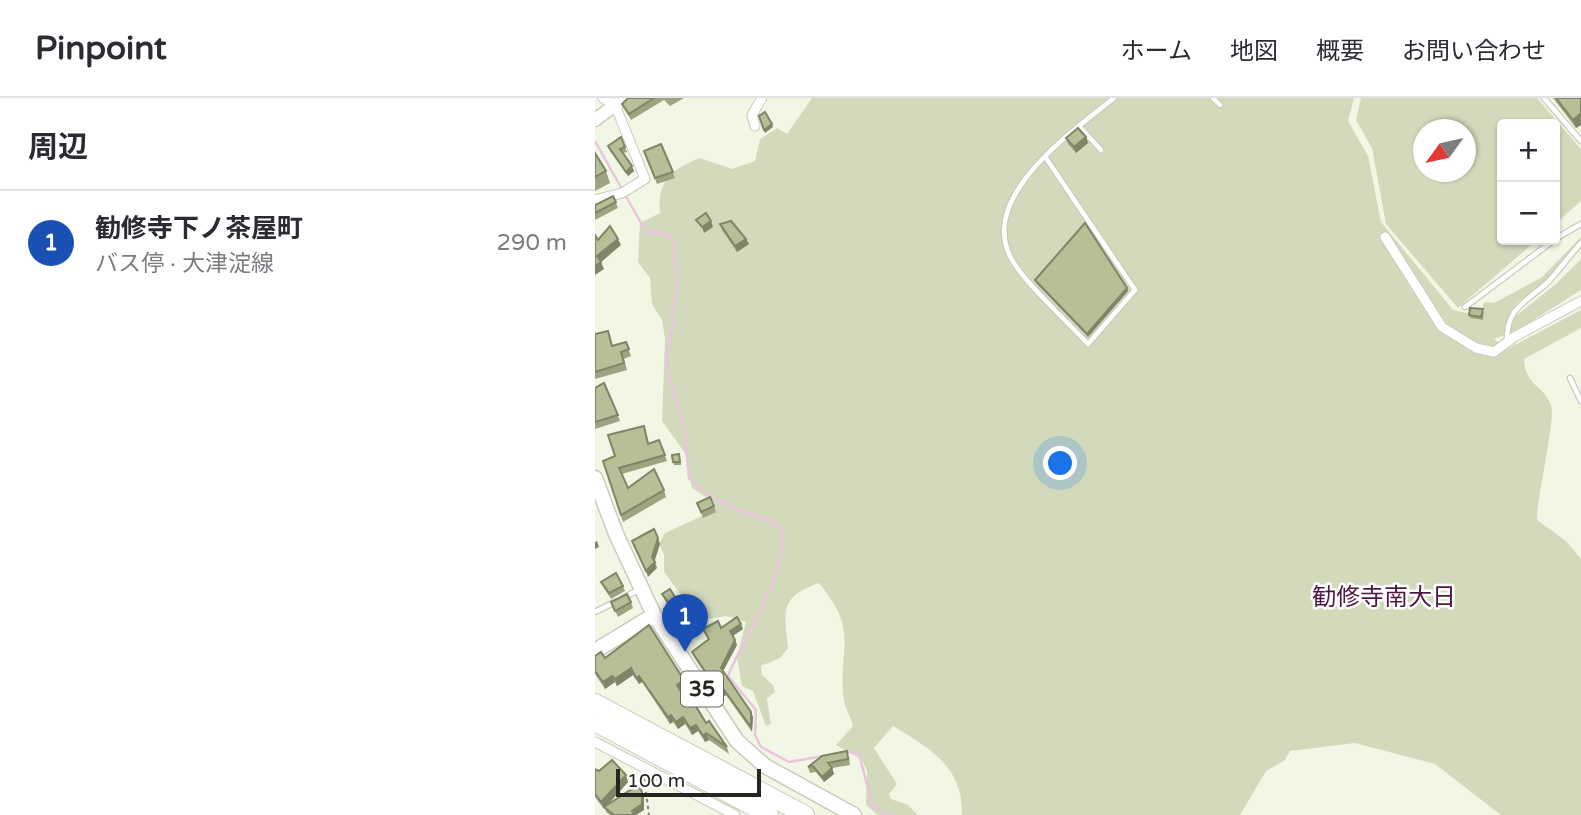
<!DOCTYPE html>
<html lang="ja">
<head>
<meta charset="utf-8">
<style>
	:root { --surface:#fff; --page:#f2f2f3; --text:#2b2b33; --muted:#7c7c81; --line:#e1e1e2; --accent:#0b8043 }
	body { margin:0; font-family:"Varela Round","Noto Sans JP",sans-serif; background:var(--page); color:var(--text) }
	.controls { position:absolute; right:21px; top:21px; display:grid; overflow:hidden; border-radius:7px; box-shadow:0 2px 5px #0004 }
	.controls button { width:63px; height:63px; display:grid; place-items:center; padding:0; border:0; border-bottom:2px solid var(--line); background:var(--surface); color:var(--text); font:35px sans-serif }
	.compass { position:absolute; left:818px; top:21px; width:63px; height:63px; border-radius:50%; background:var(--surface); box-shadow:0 2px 5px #0004; rotate:237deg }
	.scale { position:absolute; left:21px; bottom:18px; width:145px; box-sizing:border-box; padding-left:7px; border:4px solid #24261f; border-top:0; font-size:19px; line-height:24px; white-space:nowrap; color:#24261f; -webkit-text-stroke:5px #fff; paint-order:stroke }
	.you { position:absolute; left:466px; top:366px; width:24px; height:24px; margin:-18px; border:5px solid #fff; border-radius:50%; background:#1a73e8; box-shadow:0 0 0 10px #1a73e833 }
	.badge { display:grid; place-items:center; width:46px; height:46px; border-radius:50%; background:var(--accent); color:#fff; font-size:23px; font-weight:700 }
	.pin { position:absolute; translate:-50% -58px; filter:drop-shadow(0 2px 4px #0008) }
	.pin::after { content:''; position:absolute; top:37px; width:24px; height:21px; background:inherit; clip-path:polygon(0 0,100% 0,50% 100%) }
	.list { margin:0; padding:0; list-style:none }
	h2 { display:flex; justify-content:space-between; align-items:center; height:91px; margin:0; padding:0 28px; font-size:30px }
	h2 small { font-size:23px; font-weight:400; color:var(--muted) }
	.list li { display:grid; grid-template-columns:46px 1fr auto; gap:21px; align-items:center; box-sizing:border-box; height:105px; padding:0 28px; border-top:2px solid var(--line) }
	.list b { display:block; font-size:26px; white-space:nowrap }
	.list p { margin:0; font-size:23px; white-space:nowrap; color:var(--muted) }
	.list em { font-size:23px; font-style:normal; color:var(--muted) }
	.map { position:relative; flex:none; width:986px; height:717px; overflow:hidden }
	header { display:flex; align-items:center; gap:42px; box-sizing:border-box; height:98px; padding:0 35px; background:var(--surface); border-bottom:2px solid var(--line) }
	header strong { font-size:33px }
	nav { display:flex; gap:38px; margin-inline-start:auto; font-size:24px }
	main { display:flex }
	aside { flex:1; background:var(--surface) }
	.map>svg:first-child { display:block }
	.green { fill:#d3dabc; fill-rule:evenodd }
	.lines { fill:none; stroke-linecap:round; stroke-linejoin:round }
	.stream { stroke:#ecc4e0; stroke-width:2.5 }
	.service-casing { stroke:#c8ccbc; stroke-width:7 }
	.minor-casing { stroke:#c8ccbc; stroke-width:11 }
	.tertiary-casing { stroke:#c8ccbc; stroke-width:15 }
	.primary-casing { stroke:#c8ccbc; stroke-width:17 }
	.motorway-casing { stroke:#c8ccbc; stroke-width:20 }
	.path { stroke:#84867b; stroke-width:2; stroke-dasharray:3.5 3.5; stroke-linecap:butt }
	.service { stroke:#fff; stroke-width:4.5 }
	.minor { stroke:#fff; stroke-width:9 }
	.tertiary { stroke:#fff; stroke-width:12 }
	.primary { stroke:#fff; stroke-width:14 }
	.motorway { stroke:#fff; stroke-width:18 }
	.wall { fill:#9da480 }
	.shaded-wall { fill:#7f8668 }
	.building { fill:#b6bf95; stroke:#7f8668; stroke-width:2 }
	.labels { text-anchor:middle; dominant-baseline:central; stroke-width:5; stroke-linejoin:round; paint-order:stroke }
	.shield { fill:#fff; stroke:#666762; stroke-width:2 }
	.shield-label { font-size:21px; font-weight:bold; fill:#24261f }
	.neighbourhood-label { font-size:24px; fill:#4f1843; stroke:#fff }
</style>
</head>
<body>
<header>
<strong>Pinpoint</strong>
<nav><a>ホーム</a><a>地図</a><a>概要</a><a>お問い合わせ</a></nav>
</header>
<main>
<aside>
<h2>周辺<small></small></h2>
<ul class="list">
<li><span class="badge" style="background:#1a4fb4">1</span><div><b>勧修寺下ノ茶屋町</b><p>バス停 · 大津淀線</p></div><em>290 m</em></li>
</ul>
</aside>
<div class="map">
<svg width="986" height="717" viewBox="0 0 986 717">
	<rect width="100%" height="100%" fill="#f2f6e5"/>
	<g class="green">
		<path d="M 217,0 L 759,0 L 753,23 L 773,58 L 786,124 L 858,212 L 889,219 L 888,206 L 891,204 L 899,205 L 946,180 L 986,139 L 984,148 L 945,189 L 922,204 L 915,216 L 921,218 L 961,186 L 986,161 L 986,192 L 921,233 L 899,241 L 912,251 L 986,212 L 986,230 L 929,261 C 930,288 949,287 956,307 C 961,321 942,398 942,422 L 971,443 L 986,461 L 986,717 L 906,717 L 840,666 L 760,645 L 695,653 L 690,662 L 671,673 L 645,717 L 367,717 C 368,668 335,651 298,628 L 279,650 L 302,686 L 294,696 L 296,701 L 313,707 L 323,717 L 283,717 L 271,707 L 272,673 L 267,662 L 241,647 L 258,628 C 255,618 249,608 248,597 C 245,544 263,533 224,485 C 185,499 189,511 193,550 L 185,560 L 166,568 L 167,577 L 178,587 L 180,594 L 172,601 L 176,626 L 171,628 L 158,593 L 147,588 L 142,559 L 151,524 L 131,518 L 114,521 L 98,513 L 69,474 L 69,456 L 64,446 L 70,435 L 118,413 L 120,405 L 97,390 L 90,355 L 67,323 L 70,241 L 67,222 L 57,206 L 55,180 L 43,164 L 45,125 L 65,115 C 62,84 76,71 105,60 L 137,71 L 160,63 L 165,41 L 182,30 L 192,36 Z"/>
		<path d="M 766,0 L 942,0 L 986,51 L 986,103 L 960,126 L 960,26 L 907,26 L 907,142 L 942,142 L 863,210 L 791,126 L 777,50 L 761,22 ZM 828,32 L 870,32 L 870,74 L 828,74 Z"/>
	</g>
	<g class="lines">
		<g class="stream">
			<path d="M 0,43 L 51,134 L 66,135 L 78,142 L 82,190 L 77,212 L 78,227 L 72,255 L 72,272 L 89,327 L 94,380 C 117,407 152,413 183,427 C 204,457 145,546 133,578 L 161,612 L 160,637 L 166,649 L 194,664 L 228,658"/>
			<path d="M 252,654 L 261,655 L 265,660 L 278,709 L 294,717"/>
		</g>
		<defs>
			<g id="service">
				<path d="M 618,0 L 625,7"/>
				<path d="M 949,0 L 986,43"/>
				<path d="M 484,28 L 506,52"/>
				<path d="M 451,60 L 540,192 L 493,246 C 473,224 427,183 415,158 C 385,97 478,33 519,0"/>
				<path d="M 960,141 L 986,126"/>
				<path d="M 870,209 L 959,142"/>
				<path d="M 912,243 C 911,209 932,204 954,183 C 965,171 975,157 986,145"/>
				<path d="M 975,280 L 986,303"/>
				<path d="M 28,500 L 45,491"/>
				<path d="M 0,514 L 20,504"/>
			</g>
			<g id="minor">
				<path d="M 160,28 L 157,17 L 167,0"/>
				<path d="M 0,102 L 27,95 L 50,81 L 20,7 L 8,0"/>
				<path d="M 790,139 L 847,229 L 881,250 L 899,254 L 919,239 L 986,203"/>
				<path d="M 0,644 L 140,717"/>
			</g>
			<path id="tertiary" d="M 0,22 L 30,0"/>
			<g id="primary">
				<path d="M 0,380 L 21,436 L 59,517 L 142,643 L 170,668 L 259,717"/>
				<path d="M 0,553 L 59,517"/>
			</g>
			<g id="motorway">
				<path d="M 0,605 L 210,717"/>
				<path d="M 0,624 L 174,717"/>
			</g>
		</defs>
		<use href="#service" class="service-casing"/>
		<use href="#minor" class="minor-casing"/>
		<use href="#tertiary" class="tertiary-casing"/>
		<use href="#primary" class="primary-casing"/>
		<use href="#motorway" class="motorway-casing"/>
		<path class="path" d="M 49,680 L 54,717"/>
		<use href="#service" class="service"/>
		<use href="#minor" class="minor"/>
		<use href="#tertiary" class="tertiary"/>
		<use href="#primary" class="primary"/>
		<use href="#motorway" class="motorway"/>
	</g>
	<g class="wall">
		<path d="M 33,0 L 89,0 L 75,8 L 69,2 L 36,22 L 30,12 L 27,6 Z"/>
		<path d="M 958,0 L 986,0 L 986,27 L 981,30 Z"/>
		<path d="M 26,39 L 32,54 L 28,55 L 39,73 L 33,78 L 15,53 L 13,48 Z"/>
		<path d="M 491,39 L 493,45 L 481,55 L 473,46 L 471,40 Z"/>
		<path d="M 66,46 L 80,80 L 62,86 L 49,53 Z"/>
		<path d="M 0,55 L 11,73 L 15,85 L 0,93 Z"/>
		<path d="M 18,98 L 23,110 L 0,122 L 0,107 Z"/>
		<path d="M 125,126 L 151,141 L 154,146 L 142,154 L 127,132 Z"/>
		<path d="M 440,182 L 532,190 L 533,193 L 493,239 L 441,185 Z"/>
		<path d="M 889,214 L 888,222 L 875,220 L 874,217 Z"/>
		<path d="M 0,236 L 18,248 L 31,244 L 36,258 L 29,261 L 32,272 L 0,281 Z"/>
		<path d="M 9,285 L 25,323 L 0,331 L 0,290 Z"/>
		<path d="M 51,335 L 54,346 L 64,342 L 72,363 L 27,376 L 33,390 L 69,392 L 71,399 L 28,424 L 8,363 L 20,358 Z"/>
		<path d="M 85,359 L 86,367 L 79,367 L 78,364 Z"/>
		<path d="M 102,405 L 119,408 L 121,414 L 108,420 Z"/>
		<path d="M 6,484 L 28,488 L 30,493 L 16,501 L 9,490 Z"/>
		<path d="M 67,496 L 95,523 L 105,527 L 107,532 L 93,541 L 88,532 L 83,536 L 71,516 L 69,511 L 73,508 Z"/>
		<path d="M 16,504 L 36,504 L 38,510 L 23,519 Z"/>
		<path d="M 126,530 L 148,531 L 138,538 L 142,547 L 128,573 L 156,614 L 158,619 L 157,634 L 131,597 L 126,600 L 99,559 L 97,554 L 113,542 L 108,531 Z"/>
		<path d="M 0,558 L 89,582 L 91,589 L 86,592 L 92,603 L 132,649 L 134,656 L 114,642 L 110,644 L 103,633 L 97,637 L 90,626 L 83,631 L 78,624 L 75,626 L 47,584 L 44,586 L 38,577 L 22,588 L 20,584 L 10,591 L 0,576 Z"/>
		<path d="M 254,658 L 255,667 L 237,670 L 239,676 L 229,684 L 221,674 L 215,675 L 213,669 Z"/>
		<path d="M 0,671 L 33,684 L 13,706 L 47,694 L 49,699 L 49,712 L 41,717 L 15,717 L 11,714 L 10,710 L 9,711 L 0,699 Z"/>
	</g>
	<g class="shaded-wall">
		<path d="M 985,16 L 986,27 L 981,30 L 978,22 Z"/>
		<path d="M 177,26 L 178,29 L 170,35 L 169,32 Z"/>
		<path d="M 491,39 L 493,45 L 481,55 L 479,49 Z"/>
		<path d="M 37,68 L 39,73 L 33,78 L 31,74 Z"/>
		<path d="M 116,123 L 118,129 L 109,135 L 107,129 Z"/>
		<path d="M 23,141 L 26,147 L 5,165 L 2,158 Z"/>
		<path d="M 151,141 L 154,146 L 142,154 L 140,148 Z"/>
		<path d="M 6,164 L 9,171 L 0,177 L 0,168 Z"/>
		<path d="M 532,190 L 533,193 L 493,239 L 492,236 Z"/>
		<path d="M 63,440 L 65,446 L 59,465 L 57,459 Z"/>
		<path d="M 2,443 L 4,449 L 0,451 L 0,444 Z"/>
		<path d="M 60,464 L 62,470 L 53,479 L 51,473 Z"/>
		<path d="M 146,526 L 148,531 L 137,538 L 135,533 Z"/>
		<path d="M 86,527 L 88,532 L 83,536 L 81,530 Z"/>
		<path d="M 105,527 L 107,532 L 93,541 L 91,536 Z"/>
		<path d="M 140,542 L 142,547 L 127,575 L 126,570 Z"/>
		<path d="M 36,570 L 38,577 L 22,588 L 20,581 Z"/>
		<path d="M 17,578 L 20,584 L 10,591 L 8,584 Z"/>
		<path d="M 44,578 L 47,584 L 44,586 L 41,580 Z"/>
		<path d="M 89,582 L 91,589 L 85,593 L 82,587 Z"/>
		<path d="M 129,592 L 131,597 L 126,600 L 125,595 Z"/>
		<path d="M 156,614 L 158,619 L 157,634 L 156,629 Z"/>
		<path d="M 76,617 L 78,624 L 75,626 L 73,619 Z"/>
		<path d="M 88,619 L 90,626 L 83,631 L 81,624 Z"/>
		<path d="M 101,627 L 103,633 L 97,637 L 95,630 Z"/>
		<path d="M 111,635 L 114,642 L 110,644 L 108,638 Z"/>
		<path d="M 237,670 L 239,676 L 229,684 L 227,679 Z"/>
		<path d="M 31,677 L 33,684 L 9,711 L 6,704 Z"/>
		<path d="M 47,694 L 49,699 L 49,712 L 41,717 L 37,717 L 37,713 Z"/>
	</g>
	<g class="building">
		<path d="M 33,0 L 59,0 L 34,16 L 27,6 Z"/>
		<path d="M 961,0 L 986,0 L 986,17 L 985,16 L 978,22 Z"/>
		<path d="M 170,14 L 177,26 L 169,32 L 164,18 Z"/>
		<path d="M 483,30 L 491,39 L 479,49 L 471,40 Z"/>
		<path d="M 26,39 L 30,49 L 25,51 L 37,68 L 31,74 L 13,48 Z"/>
		<path d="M 66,46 L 78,74 L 60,80 L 49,53 Z"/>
		<path d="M 0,55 L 11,73 L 0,79 Z"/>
		<path d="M 18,98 L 21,104 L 0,115 L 0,107 Z"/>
		<path d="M 111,115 L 116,123 L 107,129 L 101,122 Z"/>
		<path d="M 136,123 L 151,141 L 140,148 L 125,126 Z"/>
		<path d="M 490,125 L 532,190 L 492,236 L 440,182 Z"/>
		<path d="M 15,128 L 23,141 L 2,158 L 6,164 L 0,168 L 0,137 L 3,142 Z"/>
		<path d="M 875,210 L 888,211 L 886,219 L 874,217 Z"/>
		<path d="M 13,233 L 17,248 L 31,244 L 34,251 L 26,254 L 29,265 L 0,274 L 0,236 Z"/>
		<path d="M 9,285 L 23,317 L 0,324 L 0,290 Z"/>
		<path d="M 49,328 L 53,346 L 64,342 L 70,357 L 24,370 L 33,390 L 59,371 L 69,392 L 26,417 L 8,363 L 20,358 L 13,337 Z"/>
		<path d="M 84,356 L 85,364 L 78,364 L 77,357 Z"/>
		<path d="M 115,399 L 119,408 L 106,414 L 102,405 Z"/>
		<path d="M 59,431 L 63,440 L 57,459 L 60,464 L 51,473 L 37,443 Z"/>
		<path d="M 21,475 L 28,488 L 14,495 L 6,484 Z"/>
		<path d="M 75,491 L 95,523 L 100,520 L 105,527 L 91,536 L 86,527 L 81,530 L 69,511 L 75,507 L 67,496 Z"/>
		<path d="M 32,496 L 36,504 L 20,513 L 16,504 Z"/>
		<path d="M 142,519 L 146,526 L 135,533 L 140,542 L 126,570 L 156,614 L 156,629 L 129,592 L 125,595 L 97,554 L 114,541 L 108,531 L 123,523 L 126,530 Z"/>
		<path d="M 54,527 L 89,582 L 82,587 L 92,603 L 96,600 L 111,625 L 114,623 L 132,649 L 111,635 L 108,638 L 101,627 L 95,630 L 88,619 L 81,624 L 76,617 L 73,619 L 44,578 L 41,580 L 36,570 L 20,581 L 17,578 L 8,584 L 0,573 L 0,558 L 6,554 L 10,560 Z"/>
		<path d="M 252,653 L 253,661 L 233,665 L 237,670 L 227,679 L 218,668 L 213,669 L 227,658 Z"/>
		<path d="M 17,662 L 31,677 L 6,704 L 0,696 L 0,671 L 4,673 Z"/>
		<path d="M 43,687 L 47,694 L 47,706 L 37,713 L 39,715 L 37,717 L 19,717 L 9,709 Z"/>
	</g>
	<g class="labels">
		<rect class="shield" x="86" y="573.5" width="42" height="35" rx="5"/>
		<g class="shield-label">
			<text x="107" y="591">35</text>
		</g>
		<g class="neighbourhood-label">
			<text x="789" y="499">勧修寺南大日</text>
		</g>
	</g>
</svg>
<div class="controls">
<button>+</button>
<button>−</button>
</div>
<svg class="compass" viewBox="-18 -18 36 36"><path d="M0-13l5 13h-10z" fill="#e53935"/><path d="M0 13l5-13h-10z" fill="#7c7c81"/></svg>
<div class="scale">100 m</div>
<div class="you"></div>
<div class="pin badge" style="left:90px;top:554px;background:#1a4fb4">1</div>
</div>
</main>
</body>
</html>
